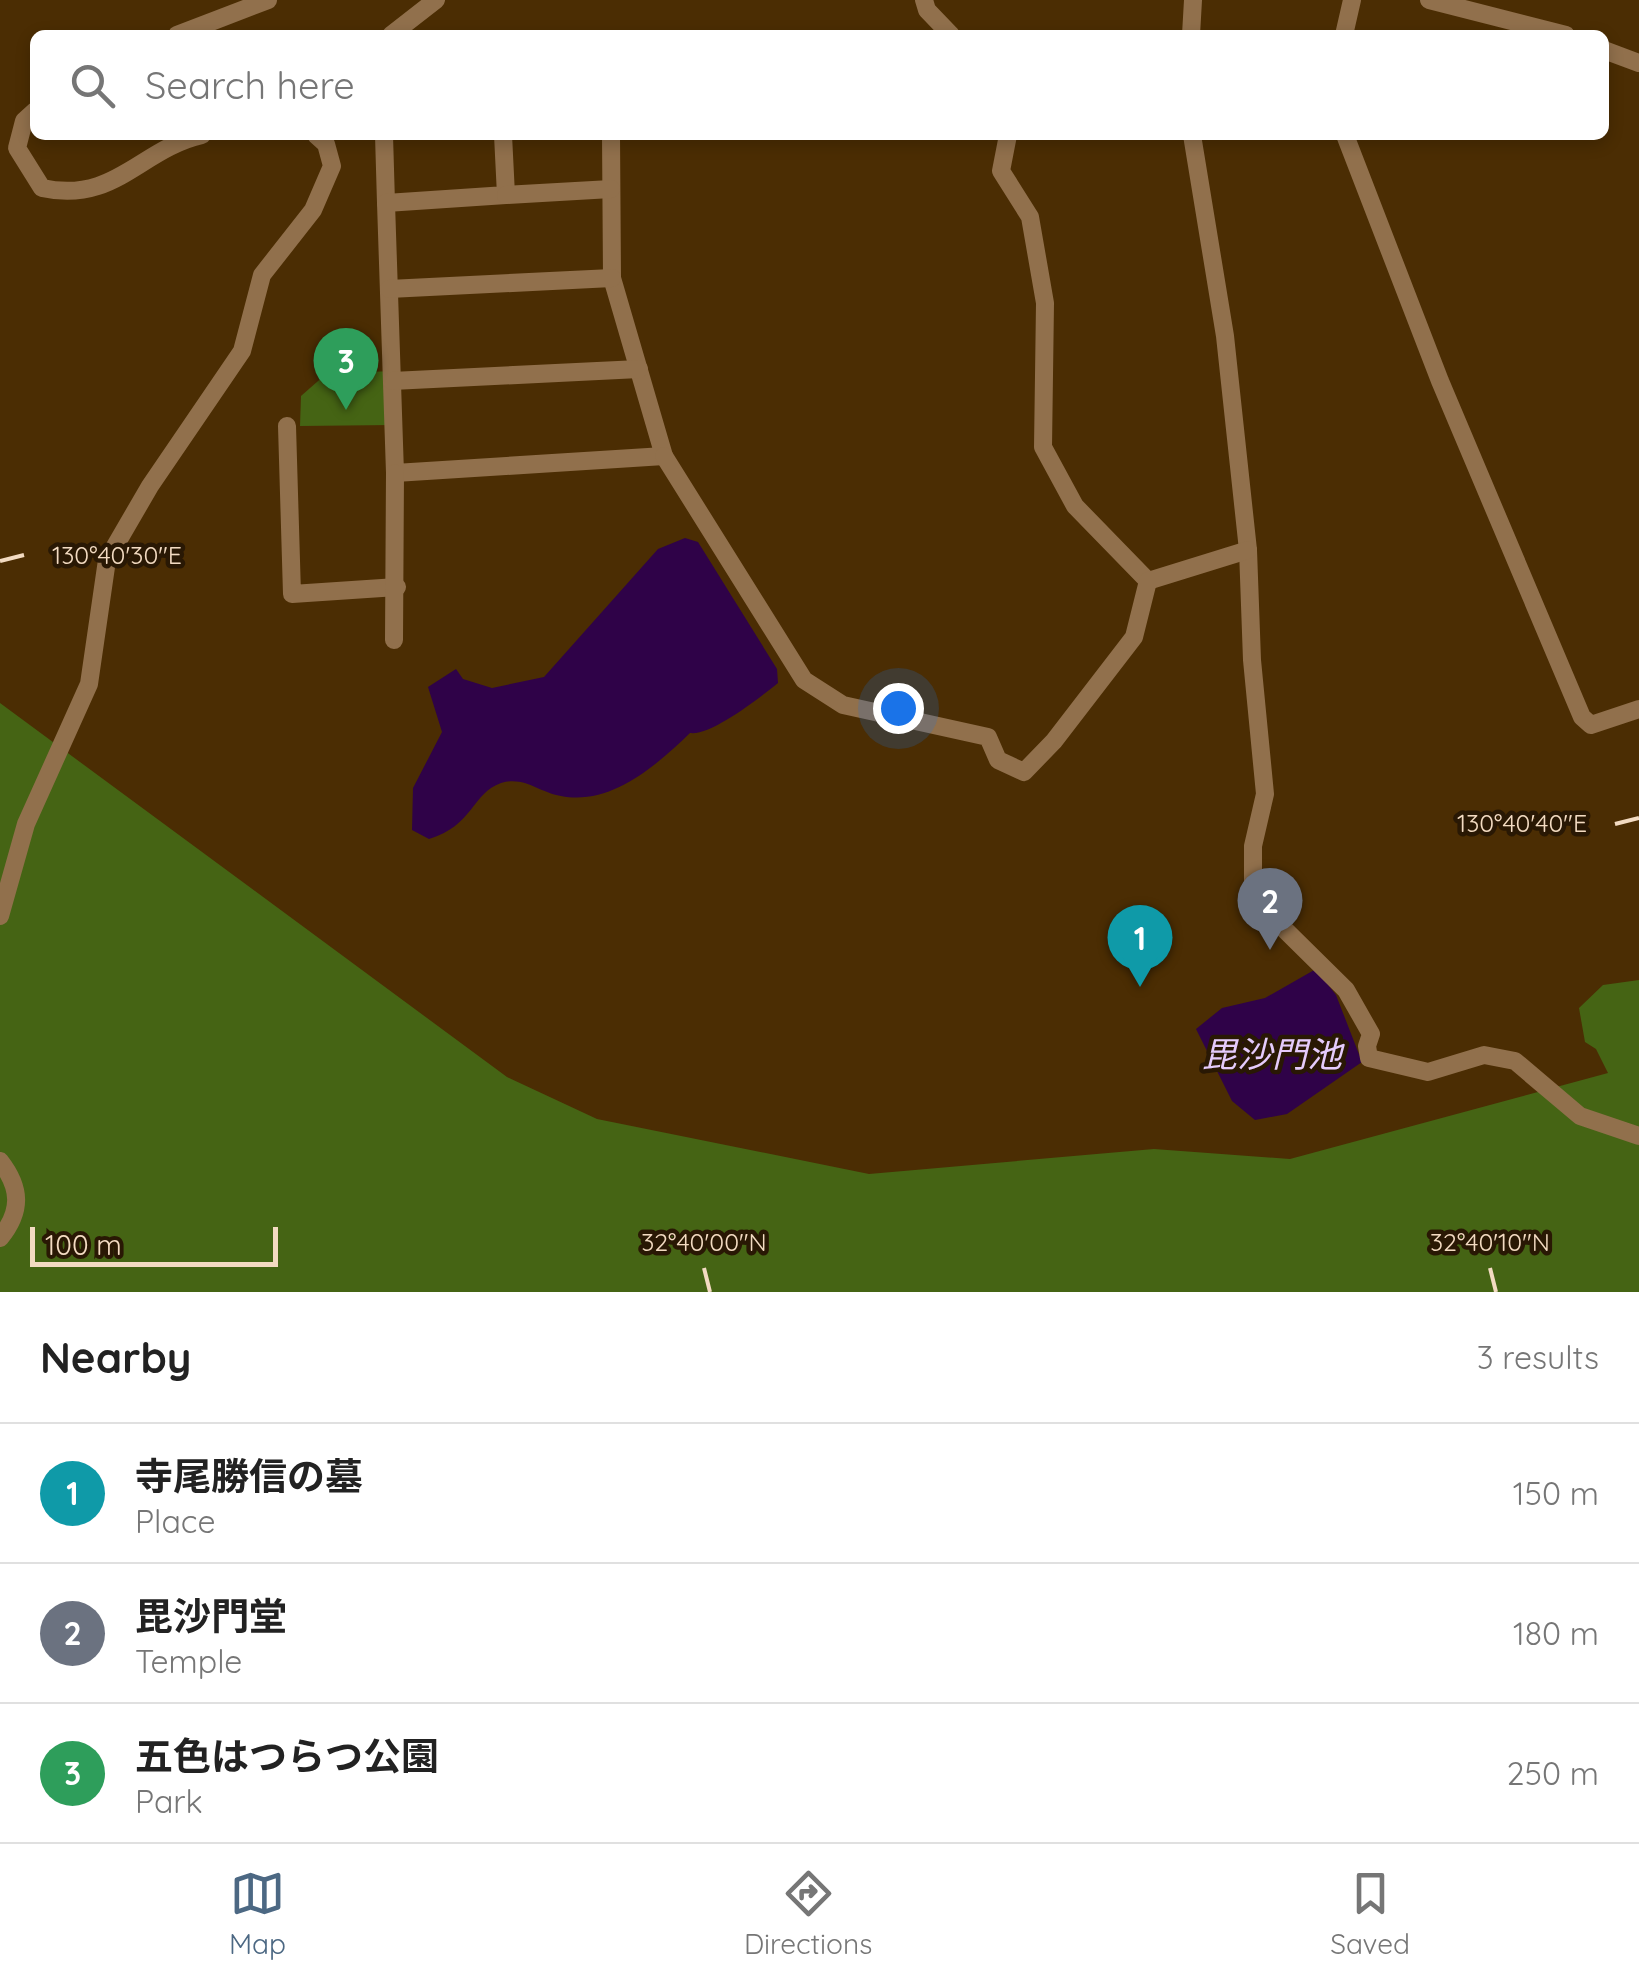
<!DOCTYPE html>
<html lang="en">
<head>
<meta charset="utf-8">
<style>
	:root { --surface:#fff; --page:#f6f6f6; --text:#222; --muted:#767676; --line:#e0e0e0; --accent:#4c6883 }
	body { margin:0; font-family:Quicksand,"Noto Sans JP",sans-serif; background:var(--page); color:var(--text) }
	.scale { position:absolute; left:30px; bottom:25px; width:248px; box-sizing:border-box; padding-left:10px; border:5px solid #f3dbc2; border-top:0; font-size:28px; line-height:35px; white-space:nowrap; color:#f3dbc2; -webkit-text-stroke:8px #291804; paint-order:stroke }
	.you { position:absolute; left:898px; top:708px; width:35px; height:35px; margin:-25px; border:8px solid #fff; border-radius:50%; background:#1a73e8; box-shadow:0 0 0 15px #1a73e833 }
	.badge { display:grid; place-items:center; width:65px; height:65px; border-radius:50%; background:var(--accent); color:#fff; font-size:32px; font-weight:700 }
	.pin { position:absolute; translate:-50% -82px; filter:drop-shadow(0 2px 5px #0008) }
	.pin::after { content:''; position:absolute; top:52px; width:35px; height:30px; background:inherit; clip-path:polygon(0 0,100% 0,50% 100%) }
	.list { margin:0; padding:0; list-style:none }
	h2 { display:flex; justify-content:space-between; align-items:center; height:130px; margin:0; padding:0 40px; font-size:42px }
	h2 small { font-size:32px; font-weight:400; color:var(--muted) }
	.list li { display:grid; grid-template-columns:65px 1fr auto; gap:30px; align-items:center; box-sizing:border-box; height:140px; padding:0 40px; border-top:2px solid var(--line) }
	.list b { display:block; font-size:38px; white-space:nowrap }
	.list p { margin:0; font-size:32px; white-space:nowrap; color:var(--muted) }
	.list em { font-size:32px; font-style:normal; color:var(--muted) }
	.icon { flex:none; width:55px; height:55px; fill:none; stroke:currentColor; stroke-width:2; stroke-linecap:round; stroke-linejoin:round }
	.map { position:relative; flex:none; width:1639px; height:1292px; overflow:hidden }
	.search { position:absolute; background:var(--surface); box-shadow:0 5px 15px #0003; left:30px; right:30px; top:30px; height:110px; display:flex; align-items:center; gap:25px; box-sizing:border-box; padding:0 35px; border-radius:15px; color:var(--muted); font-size:38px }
	.sheet { height:550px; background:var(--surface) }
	nav { display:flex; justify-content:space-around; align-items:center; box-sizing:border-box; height:140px; border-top:2px solid var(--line); background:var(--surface); font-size:28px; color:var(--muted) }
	nav a { display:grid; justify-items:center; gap:5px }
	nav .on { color:var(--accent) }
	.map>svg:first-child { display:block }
	.green { fill:#456414 }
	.water { fill:#2f0248 }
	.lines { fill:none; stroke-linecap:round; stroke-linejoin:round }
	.street { stroke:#91704c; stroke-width:18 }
	.ticks { fill:none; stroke:#f3dbc2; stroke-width:4 }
	.labels { text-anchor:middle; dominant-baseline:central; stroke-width:9; stroke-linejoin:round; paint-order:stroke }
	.water-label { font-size:35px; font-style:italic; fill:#e5cbfc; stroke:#291804 }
	.ticks-label { font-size:25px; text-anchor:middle; fill:#f3dbc2; stroke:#291804; stroke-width:9; stroke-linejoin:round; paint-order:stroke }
</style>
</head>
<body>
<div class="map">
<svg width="1639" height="1292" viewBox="0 0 1639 1292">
	<rect width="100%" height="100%" fill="#4b2d03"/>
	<g class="green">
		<path d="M 391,371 L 393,425 L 300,426 L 301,396 L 326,374 Z"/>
		<path d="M 0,703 L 507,1077 L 597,1119 L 869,1174 L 1154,1149 L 1290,1159 L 1608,1073 L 1596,1049 L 1585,1042 L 1579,1008 L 1603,985 L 1639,980 L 1639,1292 L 0,1292 Z"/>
	</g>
	<g class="water">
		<path d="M 685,538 L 698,542 L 777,669 L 778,683 C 759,698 711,736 690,733 C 657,765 611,806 561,796 C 538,792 525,776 501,783 C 472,793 473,826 429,839 L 412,830 L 413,788 L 442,732 L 428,687 L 456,669 L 463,679 L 492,688 L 544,677 L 658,549 Z"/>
		<path d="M 1316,969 L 1336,995 L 1362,1062 L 1287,1114 L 1255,1120 L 1232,1101 L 1196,1029 L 1222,1008 L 1265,998 Z"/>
	</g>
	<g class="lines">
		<g class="street">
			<path d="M 924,0 L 927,10 L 951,35"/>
			<path d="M 1429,0 L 1566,35"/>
			<path d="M 177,35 L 268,0"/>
			<path d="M 391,35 L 436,0"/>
			<path d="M 1191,35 L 1193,0"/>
			<path d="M 1344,35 L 1352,0"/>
			<path d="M 1604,50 L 1639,63"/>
			<path d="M 35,111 L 24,121 L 17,148 L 42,188 C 115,204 140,149 202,135"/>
			<path d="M 384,135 L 386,203"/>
			<path d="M 503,135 L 506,195 L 386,203 L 395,473 L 664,456 L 612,278 L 611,135"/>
			<path d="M 1008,135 L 1001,171 L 1030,217 L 1045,303 L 1043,447 L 1075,506 L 1148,581"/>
			<path d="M 1192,135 L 1225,336 L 1248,550 L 1252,660 L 1265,794 L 1253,846 L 1253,888 L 1274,919 L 1346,990 L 1371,1034 L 1367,1046 L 1369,1058 L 1428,1072 L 1484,1055 L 1515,1061 L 1580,1116 L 1639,1136"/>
			<path d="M 1345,135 L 1440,381 L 1582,717 L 1591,725 L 1639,709"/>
			<path d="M 506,195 L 611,189"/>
			<path d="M 389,289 L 612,278"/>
			<path d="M 392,381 L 639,369"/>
			<path d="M 287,426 L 292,594 L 397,587"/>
			<path d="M 664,456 L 804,680 L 843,705 L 988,737 L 998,760 L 1024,772 L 1054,741 L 1134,637 L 1148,581 L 1248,550"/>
			<path d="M 394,640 L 395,473"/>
			<path d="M 0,916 L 26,824 L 89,684 L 107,560 L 150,486 L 242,351 L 262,275 L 313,210 L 332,166 L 326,144 L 316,135"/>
			<path d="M 0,1161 C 21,1188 22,1211 0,1238"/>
		</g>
	</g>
	<path class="ticks" d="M 0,561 L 24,555M 1615,824 L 1639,818M 704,1268 L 710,1292M 1490,1268 L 1496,1292"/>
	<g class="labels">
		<g class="water-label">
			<text x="1272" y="1054">毘沙門池</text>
		</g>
	</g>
	<g class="ticks-label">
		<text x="117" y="564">130°40'30"E</text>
		<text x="1522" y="832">130°40'40"E</text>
		<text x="704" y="1251">32°40'00"N</text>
		<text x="1490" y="1251">32°40'10"N</text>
	</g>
</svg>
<div class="scale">100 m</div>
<div class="you"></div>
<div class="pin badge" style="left:1140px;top:987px;background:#0f9aa8">1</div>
<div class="pin badge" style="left:1270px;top:950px;background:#6b7280">2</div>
<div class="pin badge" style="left:346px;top:410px;background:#2e9e5b">3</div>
<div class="search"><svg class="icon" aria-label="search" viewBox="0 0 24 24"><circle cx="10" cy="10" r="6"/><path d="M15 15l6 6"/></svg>Search here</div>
</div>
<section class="sheet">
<h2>Nearby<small>3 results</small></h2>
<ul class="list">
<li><span class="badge" style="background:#0f9aa8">1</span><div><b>寺尾勝信の墓</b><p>Place</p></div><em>150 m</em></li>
<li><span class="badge" style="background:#6b7280">2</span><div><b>毘沙門堂</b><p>Temple</p></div><em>180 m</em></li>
<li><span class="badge" style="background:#2e9e5b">3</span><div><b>五色はつらつ公園</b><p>Park</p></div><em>250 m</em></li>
</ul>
</section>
<nav>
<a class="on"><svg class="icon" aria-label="map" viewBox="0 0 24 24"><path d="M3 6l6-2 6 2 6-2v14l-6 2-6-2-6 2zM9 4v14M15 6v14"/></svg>Map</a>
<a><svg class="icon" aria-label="directions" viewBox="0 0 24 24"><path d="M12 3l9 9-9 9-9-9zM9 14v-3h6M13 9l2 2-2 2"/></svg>Directions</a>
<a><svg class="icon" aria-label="saved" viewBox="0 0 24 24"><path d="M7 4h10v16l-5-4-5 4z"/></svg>Saved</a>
</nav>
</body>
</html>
